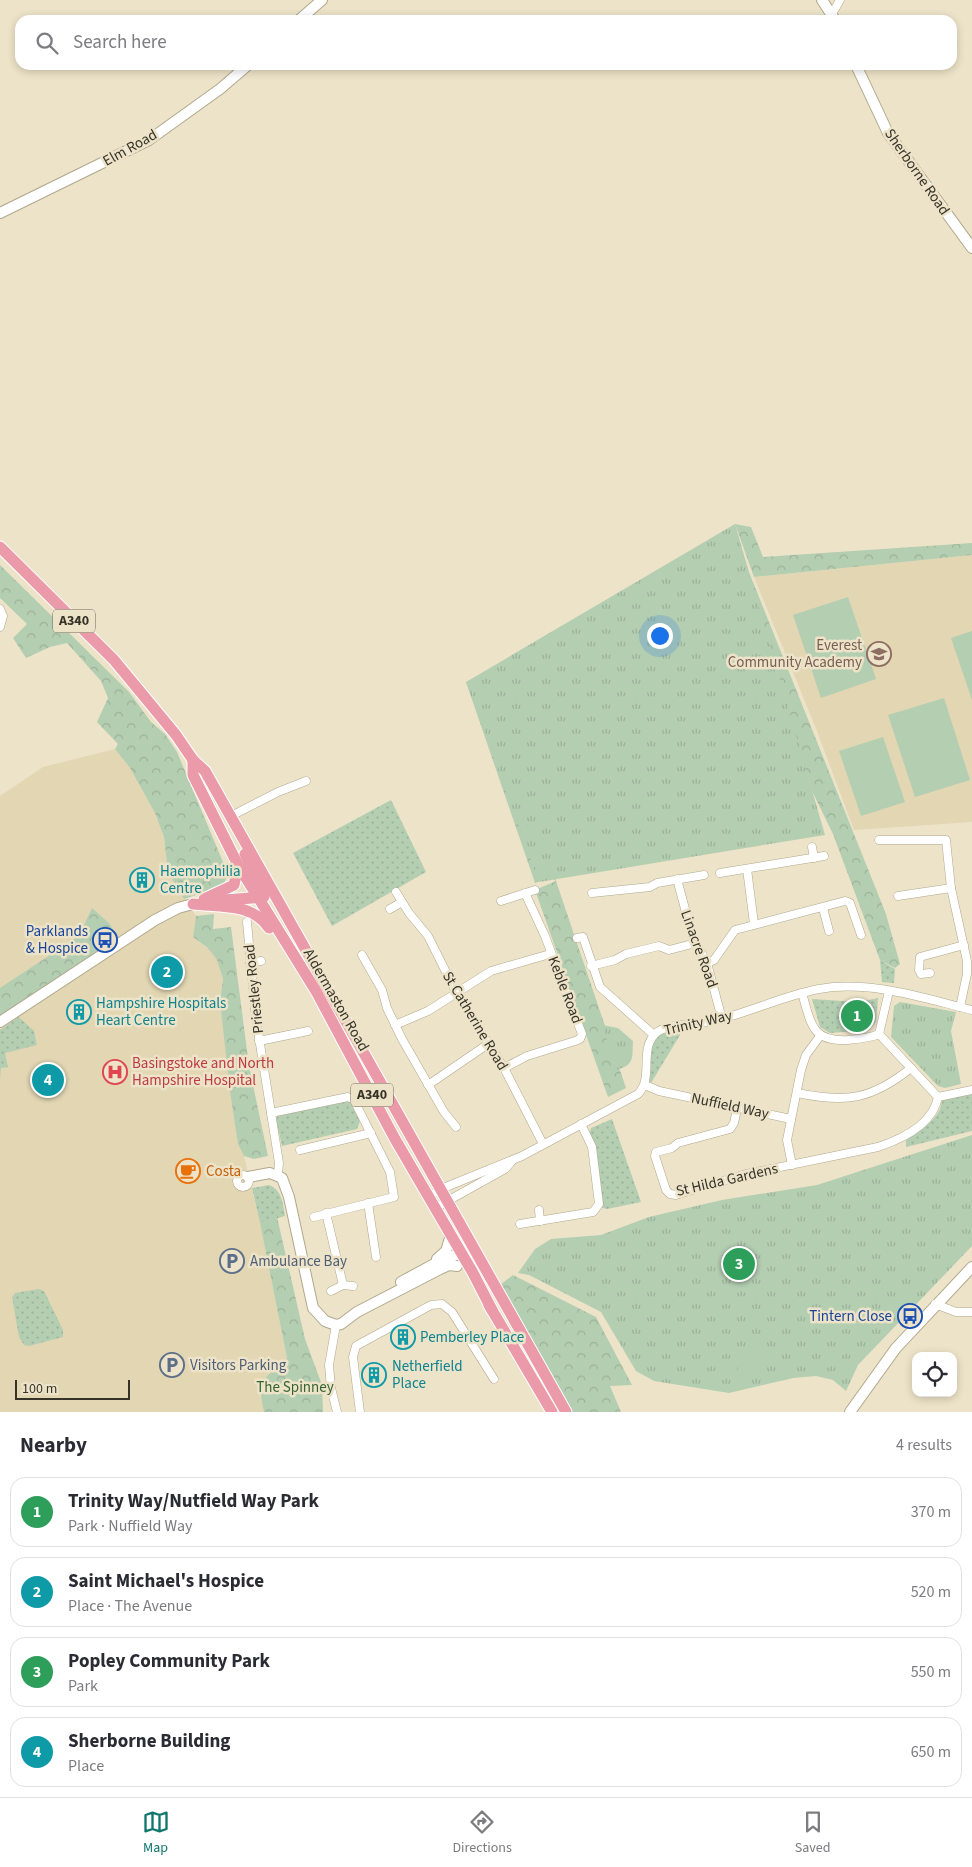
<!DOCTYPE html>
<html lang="en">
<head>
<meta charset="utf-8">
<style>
	:root { --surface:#fff; --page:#f2f2f3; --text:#2b2b33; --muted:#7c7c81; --line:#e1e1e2; --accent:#0f766e }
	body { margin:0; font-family:"Source Sans 3",sans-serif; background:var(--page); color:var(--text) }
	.controls { position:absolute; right:15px; bottom:15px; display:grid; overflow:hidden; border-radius:10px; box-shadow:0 2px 8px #0003 }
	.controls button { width:45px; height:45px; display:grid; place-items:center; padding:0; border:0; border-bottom:1px solid var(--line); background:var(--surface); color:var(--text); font:25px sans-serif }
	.scale { position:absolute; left:15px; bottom:12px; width:115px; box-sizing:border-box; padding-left:5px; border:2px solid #363228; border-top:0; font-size:14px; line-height:18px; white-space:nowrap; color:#363228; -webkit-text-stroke:4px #ede3c8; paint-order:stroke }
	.you { position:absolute; left:659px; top:635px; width:18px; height:18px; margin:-12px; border:4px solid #fff; border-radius:50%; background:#1a73e8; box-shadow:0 0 0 8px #1a73e833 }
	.badge { display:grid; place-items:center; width:32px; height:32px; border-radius:50%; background:var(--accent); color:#fff; font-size:16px; font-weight:700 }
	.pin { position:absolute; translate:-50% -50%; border:2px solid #fff; box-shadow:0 1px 5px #0006 }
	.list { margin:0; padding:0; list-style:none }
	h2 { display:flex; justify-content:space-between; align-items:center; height:65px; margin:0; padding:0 20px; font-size:21px }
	h2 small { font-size:16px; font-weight:400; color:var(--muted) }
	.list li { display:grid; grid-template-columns:32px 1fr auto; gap:15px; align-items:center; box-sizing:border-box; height:70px; margin:0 10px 10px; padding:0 10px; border:1px solid var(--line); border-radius:15px }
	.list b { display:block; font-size:19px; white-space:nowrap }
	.list p { margin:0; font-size:16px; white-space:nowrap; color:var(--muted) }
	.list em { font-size:16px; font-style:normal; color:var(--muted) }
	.icon { flex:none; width:28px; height:28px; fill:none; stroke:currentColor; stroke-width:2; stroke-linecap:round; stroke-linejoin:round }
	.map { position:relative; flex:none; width:972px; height:1412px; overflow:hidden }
	.search { position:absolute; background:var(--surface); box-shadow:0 2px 8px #0003; left:15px; right:15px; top:15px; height:55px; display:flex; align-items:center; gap:12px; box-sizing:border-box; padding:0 18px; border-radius:15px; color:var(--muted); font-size:19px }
	.sheet { height:385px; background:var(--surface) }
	nav { display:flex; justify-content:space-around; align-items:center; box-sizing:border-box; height:70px; border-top:1px solid var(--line); background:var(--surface); font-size:14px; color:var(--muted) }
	nav a { display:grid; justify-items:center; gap:2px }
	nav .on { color:var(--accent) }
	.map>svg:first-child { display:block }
	.built { fill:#e2d6b3 }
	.grass { fill:url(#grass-dots) }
	.forest { fill:url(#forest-crowns) }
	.park { fill:url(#park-tufts) }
	.pitch { fill:#b4ceb2 }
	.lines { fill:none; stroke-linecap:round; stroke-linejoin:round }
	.street-casing { stroke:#b0a78d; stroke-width:9 }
	.secondary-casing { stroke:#b0a78d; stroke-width:12 }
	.primary-casing { stroke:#fff; stroke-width:13 }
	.street { stroke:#fff; stroke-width:8 }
	.secondary { stroke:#fff; stroke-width:10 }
	.primary { stroke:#ea9aa9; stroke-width:11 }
	.labels { text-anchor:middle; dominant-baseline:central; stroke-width:5; stroke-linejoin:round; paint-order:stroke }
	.shield { fill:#ede3c8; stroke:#6d6758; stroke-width:1 }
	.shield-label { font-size:14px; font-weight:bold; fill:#363228 }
	.street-label { font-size:15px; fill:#363228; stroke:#ede3c8 }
	.education-label { font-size:15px; fill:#785e54; stroke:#ede3c8; text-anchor:end }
	.culture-label { font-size:15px; fill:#0d838f; stroke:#ede3c8; text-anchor:start }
	.transit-label { font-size:15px; fill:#164399; stroke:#ede3c8; text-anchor:end }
	.health-label { font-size:15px; fill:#be3a42; stroke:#ede3c8; text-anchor:start }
	.food-label { font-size:15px; fill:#c56008; stroke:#ede3c8; text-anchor:start }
	.service-label { font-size:15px; fill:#4e5e75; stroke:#ede3c8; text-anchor:start }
	.park-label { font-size:15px; fill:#356332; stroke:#ede3c8 }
</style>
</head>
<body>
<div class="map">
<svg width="972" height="1412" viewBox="0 0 972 1412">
	<defs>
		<pattern id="grass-dots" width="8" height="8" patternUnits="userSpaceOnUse" patternTransform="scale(1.25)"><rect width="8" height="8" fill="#b4ceb2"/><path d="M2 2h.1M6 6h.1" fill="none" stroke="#9bb199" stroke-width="1.8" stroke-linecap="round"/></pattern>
		<pattern id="forest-crowns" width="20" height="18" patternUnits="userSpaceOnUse" patternTransform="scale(1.25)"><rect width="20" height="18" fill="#b4ceb2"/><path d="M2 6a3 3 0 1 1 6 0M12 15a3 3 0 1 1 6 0" fill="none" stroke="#9bb199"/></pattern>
		<pattern id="park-tufts" width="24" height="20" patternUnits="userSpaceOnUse" patternTransform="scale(1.25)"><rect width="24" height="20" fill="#b4ceb2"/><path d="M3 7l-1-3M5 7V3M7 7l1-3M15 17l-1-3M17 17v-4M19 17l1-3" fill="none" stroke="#9bb199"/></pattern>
	</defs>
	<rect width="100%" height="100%" fill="#ede3c8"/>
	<g class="built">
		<path d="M 972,555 L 972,822 L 854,830 L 817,731 L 754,577 Z"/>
		<path d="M 115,749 L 130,768 L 155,813 L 164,837 L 168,872 L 196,916 L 193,937 L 208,948 L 217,960 L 223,979 L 220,1001 L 238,1144 L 244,1156 L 260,1223 L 287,1358 L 261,1383 L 259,1390 L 264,1412 L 0,1412 L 0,796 L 43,767 Z"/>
	</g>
	<g class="grass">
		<path d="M 391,800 L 426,872 L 332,926 L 293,853 Z"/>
		<path d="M 880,960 L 895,969 L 894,983 L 882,982 Z"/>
		<path d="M 878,998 L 876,1022 L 869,1030 L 830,1033 L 820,1027 L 812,999 L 860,1002 Z"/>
		<path d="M 19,1017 L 34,1031 L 37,1045 L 5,1053 L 8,1067 L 1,1068 L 0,1079 L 0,1030 Z"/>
		<path d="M 682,1028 L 683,1030 L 651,1083 L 648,1079 L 653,1039 L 662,1032 Z"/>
		<path d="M 972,1094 L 972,1131 L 906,1147 L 906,1140 C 920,1130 941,1119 942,1100 Z"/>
		<path d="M 344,1099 L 349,1101 L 360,1121 L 357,1129 L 282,1146 L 276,1120 L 278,1115 Z"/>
		<path d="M 612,1119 L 641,1202 L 607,1209 L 599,1207 L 589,1135 L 591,1128 Z"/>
		<path d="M 269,1185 C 282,1190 283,1204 285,1216 L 260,1223 L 252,1188 Z"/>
		<path d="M 39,1289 L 44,1291 L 63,1330 L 63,1337 L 29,1346 L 24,1345 L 19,1337 L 12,1297 L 15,1293 Z"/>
	</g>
	<g class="forest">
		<path d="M 735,524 L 751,527 L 763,557 L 972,543 L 972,555 L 754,577 Z"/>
		<path d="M 733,532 L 886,914 L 900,964 L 895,968 L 880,960 L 833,834 L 812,791 Z"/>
		<path d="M 0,565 L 129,692 L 151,722 L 165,734 L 177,752 L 228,874 L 223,886 L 184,899 L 168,872 L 164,837 L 155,813 L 130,768 L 115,749 L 118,744 L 97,722 L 108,698 L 101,681 L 67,643 L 50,647 L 26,658 L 13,638 L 27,624 L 0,598 Z"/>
		<path d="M 483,677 L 556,881 L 626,1088 L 608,1097 L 535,890 L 556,881 L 551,878 L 535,883 L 466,682 Z"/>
		<path d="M 92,908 L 110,924 L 115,934 L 89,958 L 0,1017 L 0,988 L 79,936 Z"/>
		<path d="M 214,914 L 213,929 L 231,927 L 249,1066 L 268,1156 L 254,1159 L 244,1156 L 238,1144 L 230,1091 L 220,1001 L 223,979 L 217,960 L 208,948 L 193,937 L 196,916 Z"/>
		<path d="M 277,1217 L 305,1339 L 322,1385 L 323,1412 L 264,1412 C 256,1377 263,1382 287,1358 L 260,1223 Z"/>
		<path d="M 513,1275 L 596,1317 L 632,1385 L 610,1386 L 621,1412 L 571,1412 L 500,1285 Z"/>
	</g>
	<g class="park">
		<path d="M 735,524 L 825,835 L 539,882 L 466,682 Z"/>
		<path d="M 865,1001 L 874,1007 L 875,1014 L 869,1023 L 859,1027 L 843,1027 L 839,1022 L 843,1011 Z"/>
		<path d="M 900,1002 L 956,1012 L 951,1031 L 961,1084 L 945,1088 L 938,1086 L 891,1037 L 894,1006 Z"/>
		<path d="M 602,1025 L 618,1028 L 633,1041 C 632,1058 635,1065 616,1070 Z"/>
		<path d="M 972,1135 L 972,1246 L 858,1365 L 846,1391 L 833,1380 L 816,1376 L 793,1378 L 729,1393 L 654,1381 L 636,1371 L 601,1312 L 529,1275 L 518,1273 L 535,1249 L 551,1239 L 601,1235 L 649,1217 L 722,1200 L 817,1185 Z"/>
	</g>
	<g class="pitch">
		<path d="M 848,597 L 876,679 L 821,698 L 793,615 Z"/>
		<path d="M 972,631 L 972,700 L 951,638 Z"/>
		<path d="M 944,698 L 970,780 L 915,797 L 888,715 Z"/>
		<path d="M 883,737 L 905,802 L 861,816 L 839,751 Z"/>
		<path d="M 766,1350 L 767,1371 L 738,1372 L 737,1351 Z"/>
	</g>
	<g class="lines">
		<defs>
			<g id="street">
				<path d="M 832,14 L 840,0"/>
				<path d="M 0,609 L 3,616 L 0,627"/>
				<path d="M 235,814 L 278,792 L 306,781"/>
				<path d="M 879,840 L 946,840 L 951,888 L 967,961 L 967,974 L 960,1007"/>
				<path d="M 812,847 L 814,858"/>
				<path d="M 747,869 L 754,924"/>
				<path d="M 720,873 L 824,856"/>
				<path d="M 677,879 L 692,935 L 707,963 L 722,1019"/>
				<path d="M 396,892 L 409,913 L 428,936 L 456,992 L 504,1068 L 543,1144"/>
				<path d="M 592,893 L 650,887 L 657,883 L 704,875"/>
				<path d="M 898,896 L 951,888"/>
				<path d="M 501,901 L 535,890"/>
				<path d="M 823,908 L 829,931"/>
				<path d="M 390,909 L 402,902"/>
				<path d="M 247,922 L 256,1019 L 279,1163 L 278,1174"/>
				<path d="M 577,938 L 583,937 L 600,987 L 654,1035"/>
				<path d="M 362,955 L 382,990 L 387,1008 L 402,1039 L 444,1112 L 456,1127"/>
				<path d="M 250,963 L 261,961"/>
				<path d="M 707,963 L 714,960 L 735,930 L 845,901 L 850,903 L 861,935"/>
				<path d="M 591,966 L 615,960 L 626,954 L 659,946 L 669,950 L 696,943"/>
				<path d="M 930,973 L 921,974 L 919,970 L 920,957 L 964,945"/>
				<path d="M 802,993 C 811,1023 811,1042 848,1040 C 858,1039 870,1038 879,1034 L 889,991"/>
				<path d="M 395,1025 L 428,1011 L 491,971 L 550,954"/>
				<path d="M 879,1034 L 938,1097"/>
				<path d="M 259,1041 L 308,1031"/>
				<path d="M 504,1068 L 527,1056 L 575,1041 L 580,1039 L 582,1034 L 545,936 L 525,893"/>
				<path d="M 428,1085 L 488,1044"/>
				<path d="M 645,1085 L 659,1091 L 791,1119"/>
				<path d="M 797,1093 C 846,1103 871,1100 911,1068"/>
				<path d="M 938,1097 L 972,1090"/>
				<path d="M 737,1109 L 734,1123 L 730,1129 L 678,1143 L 672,1148 L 656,1152 L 655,1156 L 666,1190 L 670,1194 L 676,1195 L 746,1174 L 878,1147 C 902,1139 933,1125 938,1097"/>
				<path d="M 271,1113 L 348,1097 L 354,1100 L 390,1172 L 394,1197 L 314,1217"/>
				<path d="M 300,1150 L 371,1133"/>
				<path d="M 792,1165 L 787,1140 L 801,1070 L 806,1055 L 820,1036"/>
				<circle cx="243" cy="1181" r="6"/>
				<path d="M 428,1197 L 441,1189 L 522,1156 L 638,1094 C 654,1078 639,1050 655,1034 C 665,1023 698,1025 713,1021 C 749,1013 782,996 819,989 C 870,980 923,998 972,1010"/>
				<path d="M 368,1203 L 376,1257"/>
				<path d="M 435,1208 L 505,1169 L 512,1161"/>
				<path d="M 539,1210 L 540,1221"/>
				<path d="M 326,1213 L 343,1285 L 331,1291"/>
				<path d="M 520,1224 L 593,1212 L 599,1204 L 592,1147 L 581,1124"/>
				<path d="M 343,1285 L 353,1286"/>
				<path d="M 935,1304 L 956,1312 L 972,1312"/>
				<path d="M 336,1325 L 329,1365 L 331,1388 L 337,1412"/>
				<path d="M 360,1412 L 353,1357 L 356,1346 L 431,1305 L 442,1304 L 452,1312 L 494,1379"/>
			</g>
			<g id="secondary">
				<path d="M 822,0 L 835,20"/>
				<path d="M 299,20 L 322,0"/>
				<path d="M 856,65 L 888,133 L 972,248"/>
				<path d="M 0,213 L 149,140 L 220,89 L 248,65"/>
				<path d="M 0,1022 L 155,920 L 178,908 L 193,904"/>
				<path d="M 248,1177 L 270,1173 L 282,1178 L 289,1197 L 313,1308 L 325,1321 L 336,1325 L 341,1324 L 357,1312 L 440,1269 L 449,1265 L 457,1266"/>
				<path d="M 437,1259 L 446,1251 L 451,1235"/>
				<path d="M 401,1282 L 438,1262 L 461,1253"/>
				<path d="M 850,1412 L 896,1348 L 972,1267"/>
			</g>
			<g id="primary">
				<path d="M 0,547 L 114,660 L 176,735 L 193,760 L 205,771 L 566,1412"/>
				<path d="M 193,760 L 193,775 L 238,865 L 316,991 L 395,1139 L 473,1273 L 492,1310"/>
				<path d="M 245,854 L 262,891 L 260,893"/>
				<path d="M 204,899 L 234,885 L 238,865"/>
				<path d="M 212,901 L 264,897"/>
				<path d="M 193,904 C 220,907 253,903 269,928"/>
				<path d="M 489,1305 L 552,1412"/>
			</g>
		</defs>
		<use href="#street" class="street-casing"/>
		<use href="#secondary" class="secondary-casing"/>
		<use href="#primary" class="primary-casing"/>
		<use href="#street" class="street"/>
		<use href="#secondary" class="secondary"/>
		<use href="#primary" class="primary"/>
	</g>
	<defs>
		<symbol id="school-ring" viewBox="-11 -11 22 22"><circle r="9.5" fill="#ede3c8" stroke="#8d6e63" stroke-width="1.5"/><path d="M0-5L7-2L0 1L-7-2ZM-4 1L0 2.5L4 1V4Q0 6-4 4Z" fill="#8d6e63"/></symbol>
		<symbol id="building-ring" viewBox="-11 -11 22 22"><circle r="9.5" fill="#ede3c8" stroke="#0f9aa8" stroke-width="1.5"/><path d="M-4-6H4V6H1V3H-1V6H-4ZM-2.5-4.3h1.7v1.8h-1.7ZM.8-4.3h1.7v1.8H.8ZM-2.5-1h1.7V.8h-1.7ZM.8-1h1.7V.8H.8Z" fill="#0f9aa8"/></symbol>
		<symbol id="bus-ring" viewBox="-11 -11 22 22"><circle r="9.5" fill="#ede3c8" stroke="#1a4fb4" stroke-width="1.5"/><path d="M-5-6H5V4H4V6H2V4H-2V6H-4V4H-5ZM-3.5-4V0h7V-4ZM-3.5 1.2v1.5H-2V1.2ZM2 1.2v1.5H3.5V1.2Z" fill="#1a4fb4"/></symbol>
		<symbol id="hospital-ring" viewBox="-11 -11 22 22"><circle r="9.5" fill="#ede3c8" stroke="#e0444e" stroke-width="1.5"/><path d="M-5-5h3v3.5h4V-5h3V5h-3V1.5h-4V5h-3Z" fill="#e0444e"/></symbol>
		<symbol id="cafe-ring" viewBox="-11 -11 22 22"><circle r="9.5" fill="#ede3c8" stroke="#e8710a" stroke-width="1.5"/><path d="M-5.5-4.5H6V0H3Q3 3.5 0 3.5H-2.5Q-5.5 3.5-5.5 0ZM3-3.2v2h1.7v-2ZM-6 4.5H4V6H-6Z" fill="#e8710a"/></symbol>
		<symbol id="parking-ring" viewBox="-11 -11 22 22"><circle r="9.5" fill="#ede3c8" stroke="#5c6f8a" stroke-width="1.5"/><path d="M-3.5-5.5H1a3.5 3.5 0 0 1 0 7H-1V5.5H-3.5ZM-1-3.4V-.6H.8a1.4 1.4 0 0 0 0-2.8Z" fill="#5c6f8a"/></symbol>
	</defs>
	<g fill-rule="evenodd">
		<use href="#school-ring" x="865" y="640" width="28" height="28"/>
		<use href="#building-ring" x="128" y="866" width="28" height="28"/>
		<use href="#bus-ring" x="91" y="926" width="28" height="28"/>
		<use href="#building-ring" x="65" y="998" width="28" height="28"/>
		<use href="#hospital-ring" x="101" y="1058" width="28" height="28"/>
		<use href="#cafe-ring" x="174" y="1157" width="28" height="28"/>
		<use href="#parking-ring" x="218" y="1247" width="28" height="28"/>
		<use href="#bus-ring" x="896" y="1302" width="28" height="28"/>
		<use href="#building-ring" x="389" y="1323" width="28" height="28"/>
		<use href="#parking-ring" x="158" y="1351" width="28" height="28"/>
		<use href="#building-ring" x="360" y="1361" width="28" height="28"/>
	</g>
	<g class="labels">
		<g class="shield">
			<rect x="53" y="609.5" width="42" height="23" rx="4"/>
			<rect x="351" y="1083.5" width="42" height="23" rx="4"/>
		</g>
		<g class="shield-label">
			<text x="74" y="621">A340</text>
			<text x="372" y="1095">A340</text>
		</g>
		<g class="street-label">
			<text transform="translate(130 148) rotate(-29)">Elm Road</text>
			<text transform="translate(917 172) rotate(55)">Sherborne Road</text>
			<text transform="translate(699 949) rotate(70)">Linacre Road</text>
			<text transform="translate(254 989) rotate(-96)">Priestley Road</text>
			<text transform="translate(565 990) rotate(69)">Keble Road</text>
			<text transform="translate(336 1000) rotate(60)">Aldermaston Road</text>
			<text transform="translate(475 1021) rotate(59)">St Catherine Road</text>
			<text transform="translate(698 1023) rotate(-13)">Trinity Way</text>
			<text transform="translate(730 1106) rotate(12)">Nuffield Way</text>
			<text transform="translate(727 1180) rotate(-13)">St Hilda Gardens</text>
		</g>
		<g class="education-label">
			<text x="862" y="645">Everest<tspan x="862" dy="17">Community Academy</tspan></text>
		</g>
		<g class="culture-label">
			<text x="160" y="871">Haemophilia<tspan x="160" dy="17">Centre</tspan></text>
			<text x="96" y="1003">Hampshire Hospitals<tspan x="96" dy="17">Heart Centre</tspan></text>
			<text x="420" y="1337">Pemberley Place</text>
			<text x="392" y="1366">Netherfield<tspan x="392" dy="17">Place</tspan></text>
		</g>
		<g class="transit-label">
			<text x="88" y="931">Parklands<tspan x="88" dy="17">&amp; Hospice</tspan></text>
			<text x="892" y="1316">Tintern Close</text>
		</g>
		<g class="health-label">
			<text x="132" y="1063">Basingstoke and North<tspan x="132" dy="17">Hampshire Hospital</tspan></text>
		</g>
		<g class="food-label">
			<text x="206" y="1171">Costa</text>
		</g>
		<g class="service-label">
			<text x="250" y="1261">Ambulance Bay</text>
			<text x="190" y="1365">Visitors Parking</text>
		</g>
		<g class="park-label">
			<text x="295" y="1387">The Spinney</text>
		</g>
	</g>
</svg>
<div class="controls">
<button><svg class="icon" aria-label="locate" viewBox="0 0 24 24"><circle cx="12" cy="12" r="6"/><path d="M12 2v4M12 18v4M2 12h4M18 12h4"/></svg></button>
</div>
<div class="scale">100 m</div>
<div class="you"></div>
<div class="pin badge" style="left:857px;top:1016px;background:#2e9e5b">1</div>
<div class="pin badge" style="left:167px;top:972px;background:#0f9aa8">2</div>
<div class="pin badge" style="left:739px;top:1264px;background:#2e9e5b">3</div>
<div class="pin badge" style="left:48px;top:1080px;background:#0f9aa8">4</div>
<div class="search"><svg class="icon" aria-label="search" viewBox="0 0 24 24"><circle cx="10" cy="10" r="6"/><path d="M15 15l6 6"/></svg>Search here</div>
</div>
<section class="sheet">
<h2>Nearby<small>4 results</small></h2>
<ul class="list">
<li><span class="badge" style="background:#2e9e5b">1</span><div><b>Trinity Way/Nutfield Way Park</b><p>Park · Nuffield Way</p></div><em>370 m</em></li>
<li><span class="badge" style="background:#0f9aa8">2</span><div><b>Saint Michael's Hospice</b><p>Place · The Avenue</p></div><em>520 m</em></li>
<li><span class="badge" style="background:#2e9e5b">3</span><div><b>Popley Community Park</b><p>Park</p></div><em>550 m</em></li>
<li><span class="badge" style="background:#0f9aa8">4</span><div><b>Sherborne Building</b><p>Place</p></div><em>650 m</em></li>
</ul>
</section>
<nav>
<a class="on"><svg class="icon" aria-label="map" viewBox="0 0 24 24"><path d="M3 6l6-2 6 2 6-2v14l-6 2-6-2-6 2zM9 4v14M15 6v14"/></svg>Map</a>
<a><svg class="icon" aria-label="directions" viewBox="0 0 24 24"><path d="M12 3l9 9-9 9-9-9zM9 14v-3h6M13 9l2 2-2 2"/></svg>Directions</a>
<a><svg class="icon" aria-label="saved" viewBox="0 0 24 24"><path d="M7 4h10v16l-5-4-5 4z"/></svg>Saved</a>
</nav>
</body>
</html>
